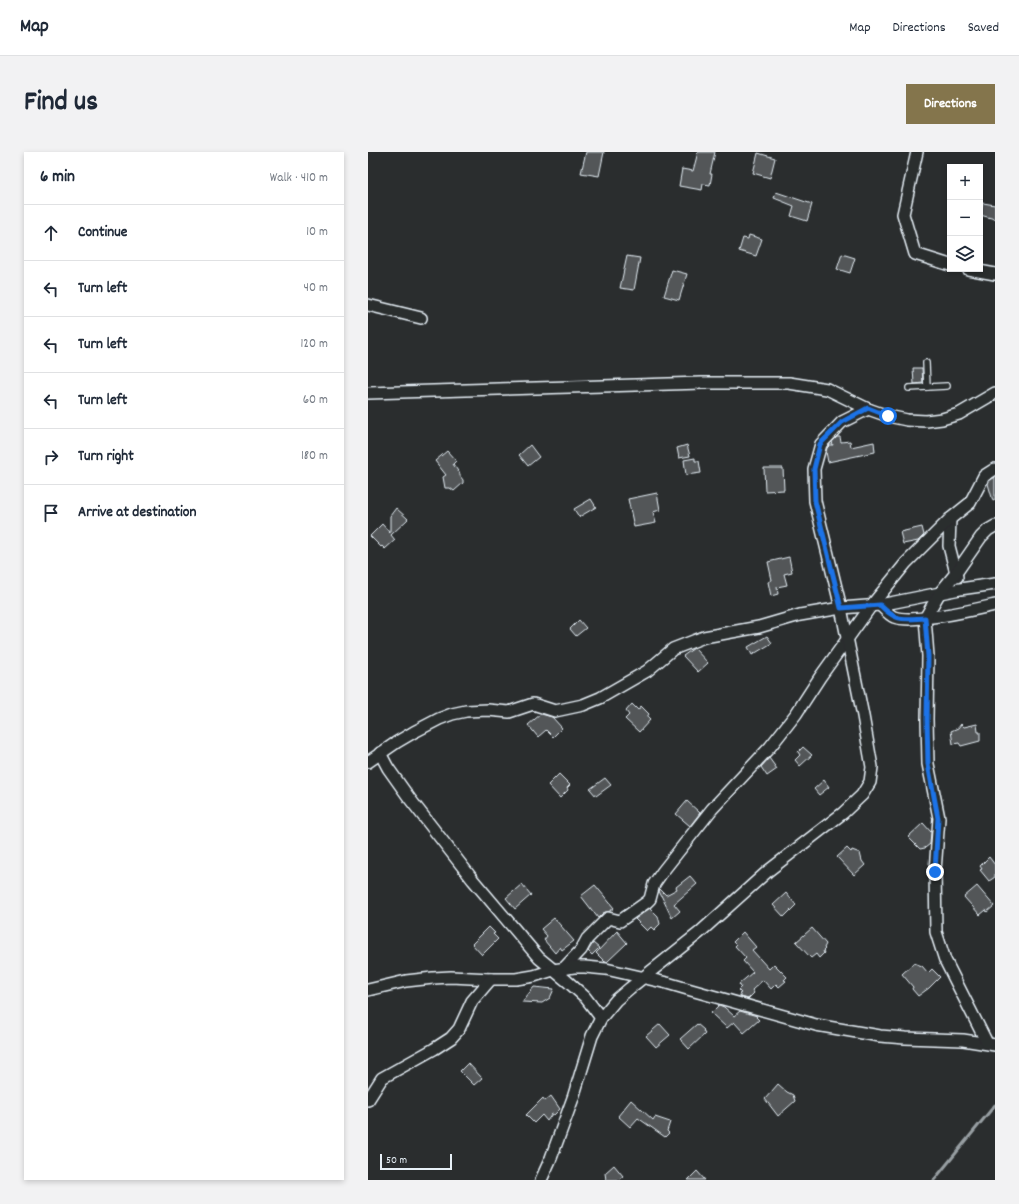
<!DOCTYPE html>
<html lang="en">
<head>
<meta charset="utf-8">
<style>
	:root { --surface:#fff; --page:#f2f2f3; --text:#1f2937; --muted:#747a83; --line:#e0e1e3; --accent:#84754c }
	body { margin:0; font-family:Dekko,sans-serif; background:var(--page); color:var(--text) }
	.controls { position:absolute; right:12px; top:12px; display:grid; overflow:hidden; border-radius:0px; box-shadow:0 2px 6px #0003 }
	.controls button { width:36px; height:36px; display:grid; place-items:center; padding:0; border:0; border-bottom:1px solid var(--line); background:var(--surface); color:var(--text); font:20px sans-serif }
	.scale { position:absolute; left:12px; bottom:10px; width:72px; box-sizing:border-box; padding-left:4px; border:2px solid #e8f1f8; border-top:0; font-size:11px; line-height:14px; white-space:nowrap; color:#e8f1f8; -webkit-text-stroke:3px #2a2d2e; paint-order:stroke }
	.stop { position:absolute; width:12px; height:12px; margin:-9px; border:3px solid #1a73e8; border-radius:50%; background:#fff }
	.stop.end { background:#1a73e8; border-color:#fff; box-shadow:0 1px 4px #0008 }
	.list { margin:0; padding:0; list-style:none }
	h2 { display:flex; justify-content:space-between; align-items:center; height:52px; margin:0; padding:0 16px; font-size:17px }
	h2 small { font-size:13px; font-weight:400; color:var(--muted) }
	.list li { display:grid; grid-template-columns:26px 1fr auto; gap:12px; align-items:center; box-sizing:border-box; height:56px; padding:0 16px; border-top:1px solid var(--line) }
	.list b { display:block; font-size:15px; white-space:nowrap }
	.list em { font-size:13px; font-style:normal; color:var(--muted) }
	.icon { flex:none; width:22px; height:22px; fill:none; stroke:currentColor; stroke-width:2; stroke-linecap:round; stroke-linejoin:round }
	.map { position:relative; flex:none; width:627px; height:1028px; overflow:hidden; border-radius:0px }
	header { display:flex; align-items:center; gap:24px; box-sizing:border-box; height:56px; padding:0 20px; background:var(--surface); border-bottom:1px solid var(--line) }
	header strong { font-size:19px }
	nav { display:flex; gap:22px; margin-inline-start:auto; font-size:14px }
	.intro { display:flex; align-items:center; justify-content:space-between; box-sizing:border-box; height:96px; padding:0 24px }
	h1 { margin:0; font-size:28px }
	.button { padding:10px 18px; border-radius:0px; background:var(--accent); color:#fff; font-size:14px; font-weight:700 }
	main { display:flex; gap:24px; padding:0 24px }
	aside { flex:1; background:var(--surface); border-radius:0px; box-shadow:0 2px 6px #0003 }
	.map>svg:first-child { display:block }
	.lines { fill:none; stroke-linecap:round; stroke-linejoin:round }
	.stream { stroke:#989fa3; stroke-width:3 }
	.building { fill:#535759; stroke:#e8f1f8 }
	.service-casing { stroke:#e8f1f8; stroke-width:8 }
	.minor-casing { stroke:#e8f1f8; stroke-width:14 }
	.service { stroke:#2a2d2e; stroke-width:5.5 }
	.minor { stroke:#2a2d2e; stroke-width:11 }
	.route { stroke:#1a73e8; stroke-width:5 }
</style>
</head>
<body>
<header>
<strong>Map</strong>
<nav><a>Map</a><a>Directions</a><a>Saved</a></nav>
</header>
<div class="intro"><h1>Find us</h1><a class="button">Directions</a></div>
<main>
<aside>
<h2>6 min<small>Walk · 410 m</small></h2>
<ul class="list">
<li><svg class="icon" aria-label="ahead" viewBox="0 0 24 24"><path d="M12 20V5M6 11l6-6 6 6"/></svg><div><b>Continue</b></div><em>10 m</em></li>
<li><svg class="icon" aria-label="left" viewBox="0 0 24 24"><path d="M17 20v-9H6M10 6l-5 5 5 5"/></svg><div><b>Turn left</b></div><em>40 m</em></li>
<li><svg class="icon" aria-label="left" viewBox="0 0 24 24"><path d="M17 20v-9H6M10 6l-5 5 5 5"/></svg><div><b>Turn left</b></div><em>120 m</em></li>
<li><svg class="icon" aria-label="left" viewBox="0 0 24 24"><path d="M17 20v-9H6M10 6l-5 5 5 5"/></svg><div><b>Turn left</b></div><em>60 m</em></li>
<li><svg class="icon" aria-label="right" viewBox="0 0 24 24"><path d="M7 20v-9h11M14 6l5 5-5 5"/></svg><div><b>Turn right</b></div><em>180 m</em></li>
<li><svg class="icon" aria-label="arrive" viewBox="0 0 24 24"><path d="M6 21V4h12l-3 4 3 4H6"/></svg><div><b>Arrive at destination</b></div></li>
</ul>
</aside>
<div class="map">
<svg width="627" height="1028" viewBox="0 0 627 1028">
	<rect width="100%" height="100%" fill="#2a2d2e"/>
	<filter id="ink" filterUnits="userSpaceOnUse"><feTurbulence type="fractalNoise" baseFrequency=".025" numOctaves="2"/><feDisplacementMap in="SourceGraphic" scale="8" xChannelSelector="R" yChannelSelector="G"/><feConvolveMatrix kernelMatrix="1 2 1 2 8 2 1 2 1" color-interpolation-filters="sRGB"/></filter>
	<g filter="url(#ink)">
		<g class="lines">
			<path class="stream" d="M 566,1028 L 627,953"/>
		</g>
		<g class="building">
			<path d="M 218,0 L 236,0 L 231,24 L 213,21 Z"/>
			<path d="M 330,0 L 347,0 L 342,22 L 344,22 L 342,33 L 335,32 L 334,38 L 311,34 L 314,17 L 325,19 Z"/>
			<path d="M 390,1 L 407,6 L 402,26 L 385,21 Z"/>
			<path d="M 408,40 L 444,52 L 439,69 L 423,64 L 426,54 L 406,46 Z"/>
			<path d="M 615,51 L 627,53 L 627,67 L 612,63 Z"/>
			<path d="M 381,83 L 394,87 L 388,104 L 371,99 L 375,86 L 380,87 Z"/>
			<path d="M 474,102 L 487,106 L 482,121 L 469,117 Z"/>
			<path d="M 259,104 L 272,106 L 266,138 L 252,136 Z"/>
			<path d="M 304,118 L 319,122 L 311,148 L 296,144 Z"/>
			<path d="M 545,216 L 554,216 L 555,231 L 546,232 Z"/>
			<path d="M 469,285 L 472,285 L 473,290 L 482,289 L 483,295 L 506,290 L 507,300 L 460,310 L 458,300 L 459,296 L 462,293 L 465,293 L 464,290 Z"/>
			<path d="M 162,293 L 171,305 L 160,314 L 151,303 Z"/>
			<path d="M 319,293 L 322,304 L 311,306 L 309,296 Z"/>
			<path d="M 79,299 L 88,309 L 85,312 L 92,322 L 92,324 L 95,328 L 95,331 L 86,339 L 82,336 L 77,336 L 75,325 L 78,323 L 67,309 Z"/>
			<path d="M 327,306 L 327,309 L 331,309 L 333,321 L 318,323 L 316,308 Z"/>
			<path d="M 396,316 L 415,316 L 416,338 L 397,339 Z"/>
			<path d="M 627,325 L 627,348 L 625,349 L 620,332 L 621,329 Z"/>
			<path d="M 289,341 L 292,358 L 285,360 L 288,371 L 266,375 L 260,347 Z"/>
			<path d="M 223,347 L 228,355 L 211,365 L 206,357 Z"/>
			<path d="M 28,356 L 40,367 L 23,383 L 27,388 L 17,397 L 14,394 L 13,395 L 2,384 L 14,372 L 22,381 L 22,364 Z"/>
			<path d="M 554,375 L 556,383 L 550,389 L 535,392 L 532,380 Z"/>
			<path d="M 421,405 L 424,420 L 416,422 L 419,433 L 409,435 L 410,442 L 403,444 L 400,430 L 404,428 L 400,410 Z"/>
			<path d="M 211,468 L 218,476 L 208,484 L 202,477 Z"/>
			<path d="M 399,484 L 404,491 L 384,503 L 380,495 Z"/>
			<path d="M 326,496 L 340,511 L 330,520 L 315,504 Z"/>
			<path d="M 264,552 L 270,558 L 273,554 L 281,562 L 279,565 L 282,568 L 271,580 L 257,567 L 261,563 L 258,559 Z"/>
			<path d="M 173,562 L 184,565 L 194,576 L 185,585 L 178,578 L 170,585 L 160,573 Z"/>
			<path d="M 593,572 L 596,575 L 609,572 L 610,580 L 612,580 L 612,589 L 593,594 L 591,591 L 585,592 L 583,579 L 590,576 Z"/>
			<path d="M 435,595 L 444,603 L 432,614 L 427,608 L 432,603 L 430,600 Z"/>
			<path d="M 401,606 L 409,617 L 399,624 L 393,615 Z"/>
			<path d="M 191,622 L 202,633 L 199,636 L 200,638 L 192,646 L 180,633 Z"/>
			<path d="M 237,626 L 243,633 L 228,644 L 222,637 Z"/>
			<path d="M 456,628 L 461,635 L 451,643 L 446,637 Z"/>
			<path d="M 319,649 L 332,661 L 322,674 L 308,662 Z"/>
			<path d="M 555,671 L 563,680 L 562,692 L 557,696 L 552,697 L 540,685 Z"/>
			<path d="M 479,696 L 483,700 L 484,698 L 492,701 L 494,709 L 497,713 L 486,723 L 469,705 Z"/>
			<path d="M 621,705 L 627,713 L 627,725 L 621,729 L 612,718 L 614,717 L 612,714 Z"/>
			<path d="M 322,724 L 329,732 L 306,752 L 312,759 L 304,766 L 291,739 L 292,737 L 298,743 L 309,737 L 308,735 Z"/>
			<path d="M 154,732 L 163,743 L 147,757 L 138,746 Z"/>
			<path d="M 227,733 L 246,756 L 242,759 L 235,761 L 230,766 L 213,744 Z"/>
			<path d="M 609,734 L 626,754 L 619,760 L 618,758 L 612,763 L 596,745 Z"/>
			<path d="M 418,741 L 428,753 L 416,765 L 405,753 Z"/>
			<path d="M 282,756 L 290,764 L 292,772 L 286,778 L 283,775 L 279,779 L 267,767 Z"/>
			<path d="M 186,766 L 206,789 L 194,798 L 192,795 L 187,801 L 176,788 L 179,784 L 173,777 Z"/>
			<path d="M 121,775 L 127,781 L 125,782 L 130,787 L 114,803 L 104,792 Z"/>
			<path d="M 444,776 L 458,792 L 456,796 L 457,797 L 455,799 L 456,801 L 451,806 L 448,802 L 443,806 L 428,790 Z"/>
			<path d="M 249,779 L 259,791 L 239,810 L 237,810 L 228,801 Z"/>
			<path d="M 375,780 L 388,795 L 384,798 L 401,817 L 406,812 L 419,825 L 416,828 L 418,829 L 411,835 L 408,832 L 403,837 L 395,828 L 384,838 L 386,841 L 380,847 L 373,845 L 371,842 L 373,841 L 370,838 L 373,835 L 371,832 L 385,820 L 375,809 L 378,806 L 367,794 L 368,793 L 365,790 Z"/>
			<path d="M 225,791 L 231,796 L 224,803 L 220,799 Z"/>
			<path d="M 546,811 L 554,814 L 560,821 L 564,817 L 572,825 L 561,836 L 550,844 L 544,837 L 545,835 L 534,822 Z"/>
			<path d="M 166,835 L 186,837 L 182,846 L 174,851 L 154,850 Z"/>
			<path d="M 351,853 L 356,855 L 366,864 L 372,859 L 389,864 L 388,865 L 391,868 L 376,881 L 366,870 L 359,876 L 343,861 Z"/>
			<path d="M 292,872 L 302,883 L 288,895 L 278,884 Z"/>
			<path d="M 329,872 L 336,878 L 335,879 L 337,882 L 321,897 L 312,887 Z"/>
			<path d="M 100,911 L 114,926 L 106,933 L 92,919 Z"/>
			<path d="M 410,932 L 419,940 L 425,943 L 427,949 L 410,964 L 397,947 Z"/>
			<path d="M 183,944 L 192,957 L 186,963 L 184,962 L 179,969 L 174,963 L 166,971 L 158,963 L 175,946 L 177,949 Z"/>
			<path d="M 263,948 L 285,968 L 287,965 L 302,970 L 299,979 L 301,981 L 297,985 L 270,966 L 262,975 L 250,964 Z"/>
			<path d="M 246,1013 L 255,1024 L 250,1028 L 238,1028 L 237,1021 Z"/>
			<path d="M 329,1019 L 337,1028 L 320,1028 Z"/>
		</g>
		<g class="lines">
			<defs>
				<g id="service">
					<path d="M 558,211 L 559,235"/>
					<path d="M 541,236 L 579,234"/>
				</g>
				<g id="minor">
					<path d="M 549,0 L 535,62 L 547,102 L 582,113"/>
					<path d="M 600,117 L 627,122"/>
					<path d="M 0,153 L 53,166"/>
					<path d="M 0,241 L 334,231 L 421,231 L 459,237 L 500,257 L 520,264 L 539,268 L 558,269 L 574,267 L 591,262 L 627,241"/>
					<path d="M 582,367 L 581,394 L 589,425"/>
					<path d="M 512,453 C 516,457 521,463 526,465 C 546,472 605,458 627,453"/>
					<path d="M 12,601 L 20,616 L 42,647 L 105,728 L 171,806 L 199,829 L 217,845 L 233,866"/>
					<path d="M 0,610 L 29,590 L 46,580 L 71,567 L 84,562 L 98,559 L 120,558 L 141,560 L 165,552 L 187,559 L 215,553 L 232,546 L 279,519 L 305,497 L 336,485 L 391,475 L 432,463 L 473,456 L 512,453 L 592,437 L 627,432"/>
					<path d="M 196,816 L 213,798 L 219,787 L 240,766 L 252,769 L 279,750 L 282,747 L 286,732 L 295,719 L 344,657 L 402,595 L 428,562 L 452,525 L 503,454 L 538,411 L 582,367 L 602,351 L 616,324 L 627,317"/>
					<path d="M 0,838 L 38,829 L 65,826 L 83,825 L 123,827 L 148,827 L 166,824 L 185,818 L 206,815 L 217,815 L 238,817 L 299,831 L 323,838 L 448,873 L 512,884 L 537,886 L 595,888 L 627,893"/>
					<path d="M 619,891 L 577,808 L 568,780 L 567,719 L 571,666 L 560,612 L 559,567 L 560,504 L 557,466 L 571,442 L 588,421 L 613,385 L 620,378 L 627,374"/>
					<path d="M 0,948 L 14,926 L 66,897 L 83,886 L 91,877 L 104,849 L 123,827"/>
					<path d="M 173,1028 L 183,1006 L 205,946 L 224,884 L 233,866 L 248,848 L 262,836 L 331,781 L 400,719 L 475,661 L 494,643 L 502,630 L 504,615 L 495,564 L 473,456 L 447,349 L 446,317 L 453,292 L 474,270 L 500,257"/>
				</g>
			</defs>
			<use href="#service" class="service-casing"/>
			<use href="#minor" class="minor-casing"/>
			<use href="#service" class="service"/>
			<use href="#minor" class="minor"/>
		</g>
	</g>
	<g class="lines" filter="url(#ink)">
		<path class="route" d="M 520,264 L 500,256 L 474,270 L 452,292 L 446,317 L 447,349 L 473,456 L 512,453 C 529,470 534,467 557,466 L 560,504 L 559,567 L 560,612 L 570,666 L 567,720"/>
	</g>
</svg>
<div class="controls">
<button>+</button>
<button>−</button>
<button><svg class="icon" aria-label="layers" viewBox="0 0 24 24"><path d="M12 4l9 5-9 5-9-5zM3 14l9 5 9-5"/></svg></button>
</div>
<div class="scale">50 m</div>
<div class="stop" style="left:520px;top:264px"></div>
<div class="stop end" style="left:567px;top:720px"></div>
</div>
</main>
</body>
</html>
